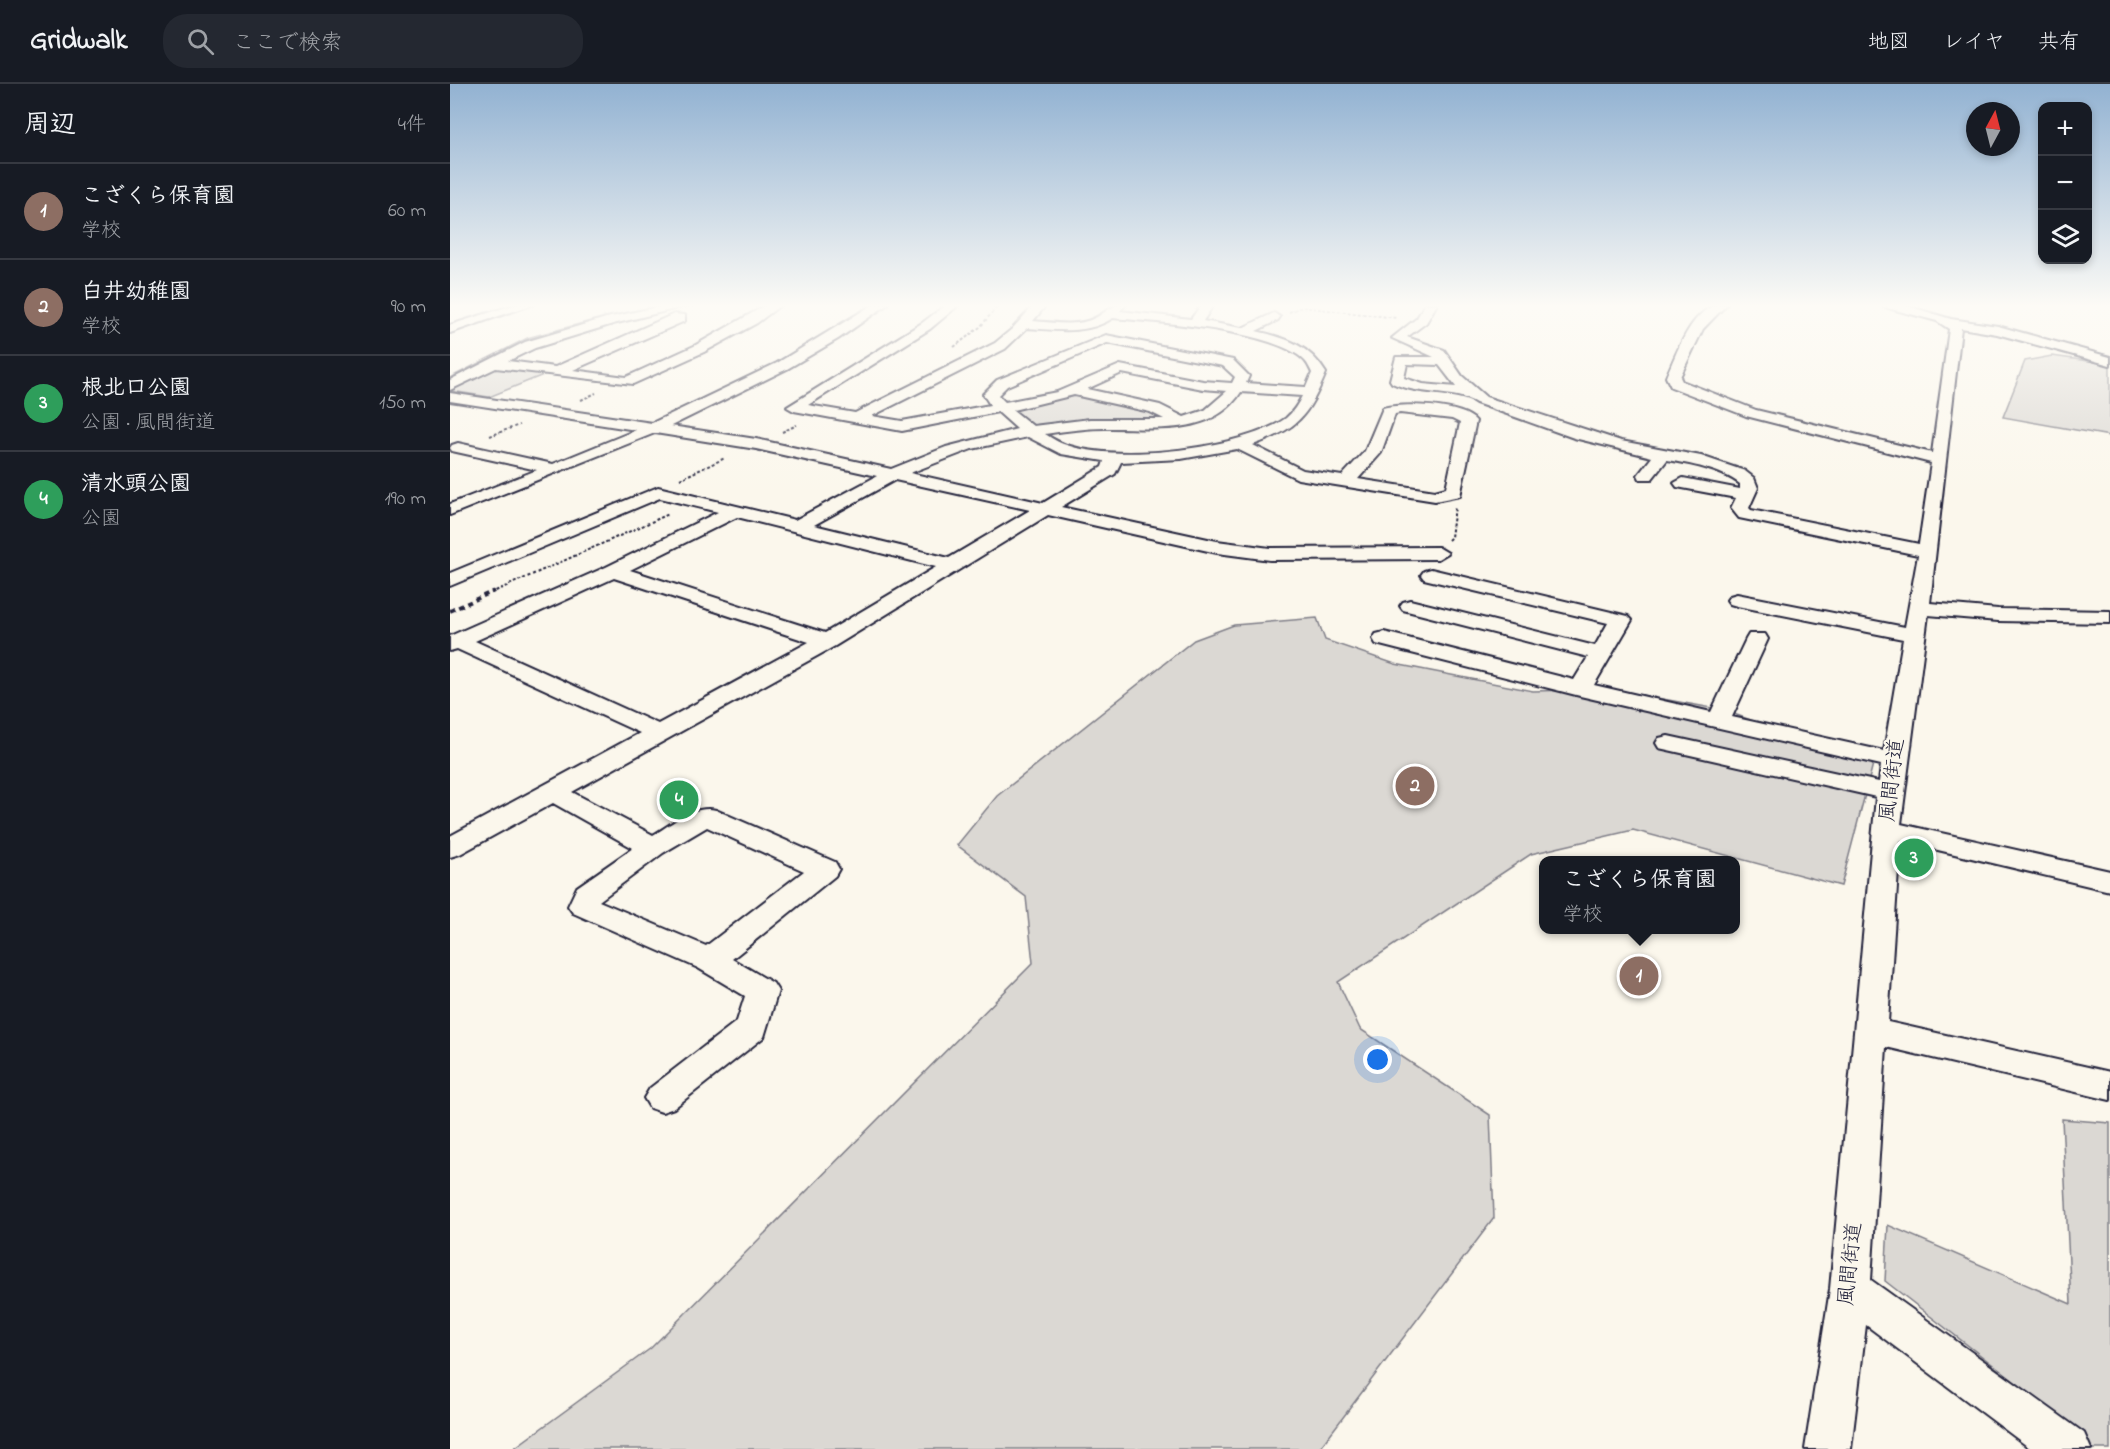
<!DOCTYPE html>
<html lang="ja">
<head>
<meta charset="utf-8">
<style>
	:root { --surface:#171b24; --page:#242831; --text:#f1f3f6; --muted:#9ea1a6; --line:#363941; --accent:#b45309 }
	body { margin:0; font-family:"Indie Flower","Klee One",sans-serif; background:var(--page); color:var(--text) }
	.controls { position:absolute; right:18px; top:18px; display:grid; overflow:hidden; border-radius:12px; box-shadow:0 3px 9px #0003 }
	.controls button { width:54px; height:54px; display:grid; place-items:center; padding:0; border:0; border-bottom:2px solid var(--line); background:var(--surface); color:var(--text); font:30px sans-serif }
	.compass { position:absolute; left:1516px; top:18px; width:54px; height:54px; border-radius:50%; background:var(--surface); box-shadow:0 3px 9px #0003; rotate:7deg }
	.you { position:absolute; left:928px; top:976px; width:21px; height:21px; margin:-15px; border:4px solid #fff; border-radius:50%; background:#1a73e8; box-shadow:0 0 0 9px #1a73e833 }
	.badge { display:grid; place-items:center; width:39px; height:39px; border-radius:50%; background:var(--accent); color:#fff; font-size:20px; font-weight:700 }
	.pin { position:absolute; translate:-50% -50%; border:3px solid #fff; box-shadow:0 2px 6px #0006 }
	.popup { position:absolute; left:1089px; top:772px; width:201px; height:78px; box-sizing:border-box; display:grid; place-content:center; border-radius:12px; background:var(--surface); filter:drop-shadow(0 2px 4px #0005); font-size:20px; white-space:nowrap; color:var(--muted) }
	.popup b { font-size:22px; color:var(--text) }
	.popup::after { content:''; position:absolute; left:50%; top:100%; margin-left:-12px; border:12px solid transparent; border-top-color:var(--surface) }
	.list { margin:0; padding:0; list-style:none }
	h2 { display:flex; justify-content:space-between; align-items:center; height:78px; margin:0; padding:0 24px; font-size:26px }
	h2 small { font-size:20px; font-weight:400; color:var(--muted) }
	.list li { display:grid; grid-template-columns:39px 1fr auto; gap:18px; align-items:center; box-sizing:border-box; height:96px; padding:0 24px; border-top:2px solid var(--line) }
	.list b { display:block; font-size:22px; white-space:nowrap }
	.list p { margin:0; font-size:20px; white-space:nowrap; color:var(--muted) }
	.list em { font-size:20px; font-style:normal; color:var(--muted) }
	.icon { flex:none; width:33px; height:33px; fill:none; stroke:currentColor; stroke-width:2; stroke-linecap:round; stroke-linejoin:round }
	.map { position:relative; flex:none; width:1660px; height:1365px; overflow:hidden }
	header { display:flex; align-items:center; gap:36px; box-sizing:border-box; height:84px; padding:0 30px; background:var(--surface); border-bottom:2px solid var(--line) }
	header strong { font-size:28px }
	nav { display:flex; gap:33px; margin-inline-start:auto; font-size:21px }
	.search { width:420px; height:54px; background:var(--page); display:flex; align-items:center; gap:15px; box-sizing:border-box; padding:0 21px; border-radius:24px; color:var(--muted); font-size:22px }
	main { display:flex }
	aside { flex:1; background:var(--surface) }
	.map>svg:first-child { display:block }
	.green { fill:#dbd8d3; stroke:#7e7d87; stroke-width:1.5 }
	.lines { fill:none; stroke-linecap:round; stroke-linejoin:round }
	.stream { stroke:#787681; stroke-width:4 }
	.minor-casing { stroke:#22223b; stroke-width:4 }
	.path-far1 { stroke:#22223b; stroke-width:2; stroke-dasharray:3 2; stroke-linecap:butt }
	.path { stroke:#22223b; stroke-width:4; stroke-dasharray:5 4; stroke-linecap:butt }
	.minor { fill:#fbf7ec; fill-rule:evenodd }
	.labels { text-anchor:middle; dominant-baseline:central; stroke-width:4.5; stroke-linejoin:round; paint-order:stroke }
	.street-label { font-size:21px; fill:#22223b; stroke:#fbf7ec }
</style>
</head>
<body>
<header>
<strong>Gridwalk</strong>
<div class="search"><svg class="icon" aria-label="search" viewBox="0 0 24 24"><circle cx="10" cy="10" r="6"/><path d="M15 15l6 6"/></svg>ここで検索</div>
<nav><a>地図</a><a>レイヤ</a><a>共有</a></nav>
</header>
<main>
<aside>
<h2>周辺<small>4件</small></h2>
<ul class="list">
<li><span class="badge" style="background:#8d6e63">1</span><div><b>こざくら保育園</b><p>学校</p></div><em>60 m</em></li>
<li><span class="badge" style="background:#8d6e63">2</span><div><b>白井幼稚園</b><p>学校</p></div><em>90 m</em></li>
<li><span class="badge" style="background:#2e9e5b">3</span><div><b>根北口公園</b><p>公園 · 風間街道</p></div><em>150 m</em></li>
<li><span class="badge" style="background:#2e9e5b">4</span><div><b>清水頭公園</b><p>公園</p></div><em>190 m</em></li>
</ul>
</aside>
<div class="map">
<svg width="1660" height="1365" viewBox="0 0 1660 1365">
	<rect width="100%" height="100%" fill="#fbf7ec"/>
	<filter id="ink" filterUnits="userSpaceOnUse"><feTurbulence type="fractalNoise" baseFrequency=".0167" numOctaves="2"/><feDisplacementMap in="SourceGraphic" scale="12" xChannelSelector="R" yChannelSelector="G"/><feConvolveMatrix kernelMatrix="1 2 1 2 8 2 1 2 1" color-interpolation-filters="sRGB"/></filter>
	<g filter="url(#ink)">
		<g class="green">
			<path d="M 1602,272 L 1660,280 L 1660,352 L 1553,333 L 1575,277 Z"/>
			<path d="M 53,283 L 98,289 L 39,313 L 2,307 L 1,304 L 41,285 Z"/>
			<path d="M 630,311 L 698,325 L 718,334 L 712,339 L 584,344 L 562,328 L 567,323 Z"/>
			<path d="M 867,534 L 875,556 L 945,580 L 1083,607 L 1158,605 L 1273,626 L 1423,680 L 1391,802 L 1183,746 L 1081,770 L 888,898 L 910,945 L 1040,1031 L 1044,1134 L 869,1365 L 63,1365 L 201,1264 L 583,879 L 576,813 L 507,761 L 547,712 L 744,556 L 784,541 Z"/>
			<path d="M 1612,1035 L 1660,1039 L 1660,1365 L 1608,1365 L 1610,1333 L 1435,1197 L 1438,1141 L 1621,1220 Z"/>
		</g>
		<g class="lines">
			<g class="stream">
				<path d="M 192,227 L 221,220"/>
				<path d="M 0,295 L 78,255 L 145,237"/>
			</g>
			<defs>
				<g id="minor">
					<path d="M 67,220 L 84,220 L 0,249 L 0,241 Z"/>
					<path d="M 222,220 L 244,220 L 163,240 L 85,264 L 58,277 L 105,283 L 224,230 L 235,231 L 235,237 L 123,286 L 176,293 L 244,262 L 318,220 L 332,220 L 307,239 L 254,268 L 183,300 L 46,284 L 0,306 L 0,296 L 75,258 L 156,234 Z"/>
					<path d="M 424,220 L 438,220 L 388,255 L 337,285 L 221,342 L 306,355 L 441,385 L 496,363 L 567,345 L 548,328 L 452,347 L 344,327 L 337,323 L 472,239 L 497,220 L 510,220 L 480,245 L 358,321 L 405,329 L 545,259 L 562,245 L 585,220 L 597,220 L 583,237 C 601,238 620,242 637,237 C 653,233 659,220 676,220 L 670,227 L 741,235 L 752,220 L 764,220 L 753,237 L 792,244 L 824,229 L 830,233 L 828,236 L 806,247 C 837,254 859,261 876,289 C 858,332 848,345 803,361 L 853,386 L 892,392 L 915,367 L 933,324 C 953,319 1011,320 1026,337 L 1010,412 L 985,417 L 848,395 L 787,365 L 731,375 L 671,378 L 665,390 L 611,423 L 767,457 L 820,464 L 988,463 L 998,469 L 988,475 L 820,476 L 767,469 L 598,431 L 385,562 L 122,708 L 203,751 C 221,741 244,720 266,726 L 385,778 L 389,785 L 385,792 L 282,875 L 323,899 L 328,907 L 314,953 L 224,1024 L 212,1028 L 200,1024 L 194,1014 L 200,1004 L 287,937 L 295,912 L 248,884 L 123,829 L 118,822 L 127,803 L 183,764 L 103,719 L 10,770 L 0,773 L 0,752 L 190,649 L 7,565 L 0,567 L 0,552 L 156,483 L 268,428 L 210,414 L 0,502 L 0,489 L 208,403 L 345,436 L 427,392 L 306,365 L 205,349 L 0,431 L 0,420 L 87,386 L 2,367 L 0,364 L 2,361 L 8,359 L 103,380 L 186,346 L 0,317 L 0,309 L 202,339 L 327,279 ZM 663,234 C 706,238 826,246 855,277 C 858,280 860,285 862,289 L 856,303 L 796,299 L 799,292 L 783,276 L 656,251 L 547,296 L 533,310 L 540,321 L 452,337 L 422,332 L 555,265 L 577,244 C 608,246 636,251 663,234 ZM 657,259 L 773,282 L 785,293 L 782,299 L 753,297 L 670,281 L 607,308 L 555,318 L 548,311 L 557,302 ZM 672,289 L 753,305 L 777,307 L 755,326 L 734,333 L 710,321 L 637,305 ZM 791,308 L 852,312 C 848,320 843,328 836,334 C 794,365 669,378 620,362 C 611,360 603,355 595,350 C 615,347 635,344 655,344 C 701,343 762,354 791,308 ZM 624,311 L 700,328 L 714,335 L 640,335 L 583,342 L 563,326 ZM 950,329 L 1002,335 L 1010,339 L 996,404 L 985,407 L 908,395 L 931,369 L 945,330 ZM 578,353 L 611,370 L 654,377 L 652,383 L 593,419 L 460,389 L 522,365 ZM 445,396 L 580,426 L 499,474 L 364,441 ZM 287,433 L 486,483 L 375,549 L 180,486 ZM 164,494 L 359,558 L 208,640 L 25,557 ZM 257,743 L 354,787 L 256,862 L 149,817 L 213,769 Z"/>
					<path d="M 975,220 L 987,220 L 976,239 L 957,253 L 994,266 L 1012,292 L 1036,313 L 1171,357 L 1251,372 L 1295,387 L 1304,394 L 1308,404 L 1299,424 L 1301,426 L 1469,460 L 1481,379 L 1296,332 L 1221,303 L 1216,293 C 1228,267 1243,218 1277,220 L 1253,245 L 1230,293 L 1232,297 L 1306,326 L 1482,369 L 1499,245 L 1487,237 L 1434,223 L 1432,220 L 1451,220 L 1501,235 L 1548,242 L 1660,273 L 1660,281 L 1547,250 L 1511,244 L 1480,519 L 1548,525 L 1660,527 L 1660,539 L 1548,537 L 1478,531 L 1451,740 L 1660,787 L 1660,807 L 1450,757 L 1438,938 L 1660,988 L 1660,1016 L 1436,963 L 1421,1196 L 1634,1349 L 1641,1365 L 1581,1365 L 1416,1241 L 1401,1365 L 1355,1365 L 1380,1205 L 1426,713 L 1218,666 L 1209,664 L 1206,659 L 1209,654 L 1218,652 L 1429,698 L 1431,681 L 1130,612 L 926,560 L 923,555 L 926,550 L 934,548 L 1124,596 L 1138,573 L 953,526 L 950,522 L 953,518 L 960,516 L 1145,562 L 1158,539 L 974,495 L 971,491 L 974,487 L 981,485 L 1178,532 L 1182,536 L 1144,601 L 1261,628 L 1296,555 L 1299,550 L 1315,550 L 1318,555 L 1282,633 L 1434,667 L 1453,555 L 1287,522 L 1280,520 L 1277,516 L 1280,512 L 1287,510 L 1455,543 L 1468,471 L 1289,434 L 1281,424 L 1286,414 L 1227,403 L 1224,399 L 1233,394 L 1290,405 L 1290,400 C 1271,385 1240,380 1217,376 L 1202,395 L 1190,395 L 1188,391 L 1202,373 L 1124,354 L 1026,319 C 1006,306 970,312 942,299 L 940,296 L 946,273 L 984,273 L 942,254 L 967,234 ZM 957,280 L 989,281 L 1006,303 L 973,300 L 954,294 Z"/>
				</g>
			</defs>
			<use href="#minor" class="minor-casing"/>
			<g class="path-far1">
				<path d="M 839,228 L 852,223 L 947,234"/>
				<path d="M 504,263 L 530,243 L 547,223"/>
				<path d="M 131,316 L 146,309"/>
				<path d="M 332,348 L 347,341"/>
				<path d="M 40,352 L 69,341"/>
				<path d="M 230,395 L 275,374"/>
				<path d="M 998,456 L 1001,453 L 1005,423"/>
				<path d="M 41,509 L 219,430"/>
			</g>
			<path class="path" d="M 0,527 L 44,507"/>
			<use href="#minor" class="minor"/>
		</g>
	</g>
	<linearGradient id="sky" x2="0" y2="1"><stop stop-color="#92b2d2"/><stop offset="0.54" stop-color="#fdfbf6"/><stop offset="1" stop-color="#fdfbf6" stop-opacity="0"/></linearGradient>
	<rect width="1660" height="411" fill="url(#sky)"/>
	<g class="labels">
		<g class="street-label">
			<text transform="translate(1443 696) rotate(-83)">風間街道</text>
			<text transform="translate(1401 1180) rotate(-84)">風間街道</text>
		</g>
	</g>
</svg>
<div class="controls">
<button>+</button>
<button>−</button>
<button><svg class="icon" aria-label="layers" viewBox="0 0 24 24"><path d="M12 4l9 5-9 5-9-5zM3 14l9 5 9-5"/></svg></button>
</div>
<svg class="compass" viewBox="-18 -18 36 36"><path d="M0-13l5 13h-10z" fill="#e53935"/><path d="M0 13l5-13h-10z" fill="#9ea1a6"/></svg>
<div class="you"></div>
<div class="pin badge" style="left:1189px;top:892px;background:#8d6e63">1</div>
<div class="popup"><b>こざくら保育園</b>学校</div>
<div class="pin badge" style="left:965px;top:702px;background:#8d6e63">2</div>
<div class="pin badge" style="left:1464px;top:774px;background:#2e9e5b">3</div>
<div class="pin badge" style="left:229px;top:716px;background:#2e9e5b">4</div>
</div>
</main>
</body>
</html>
